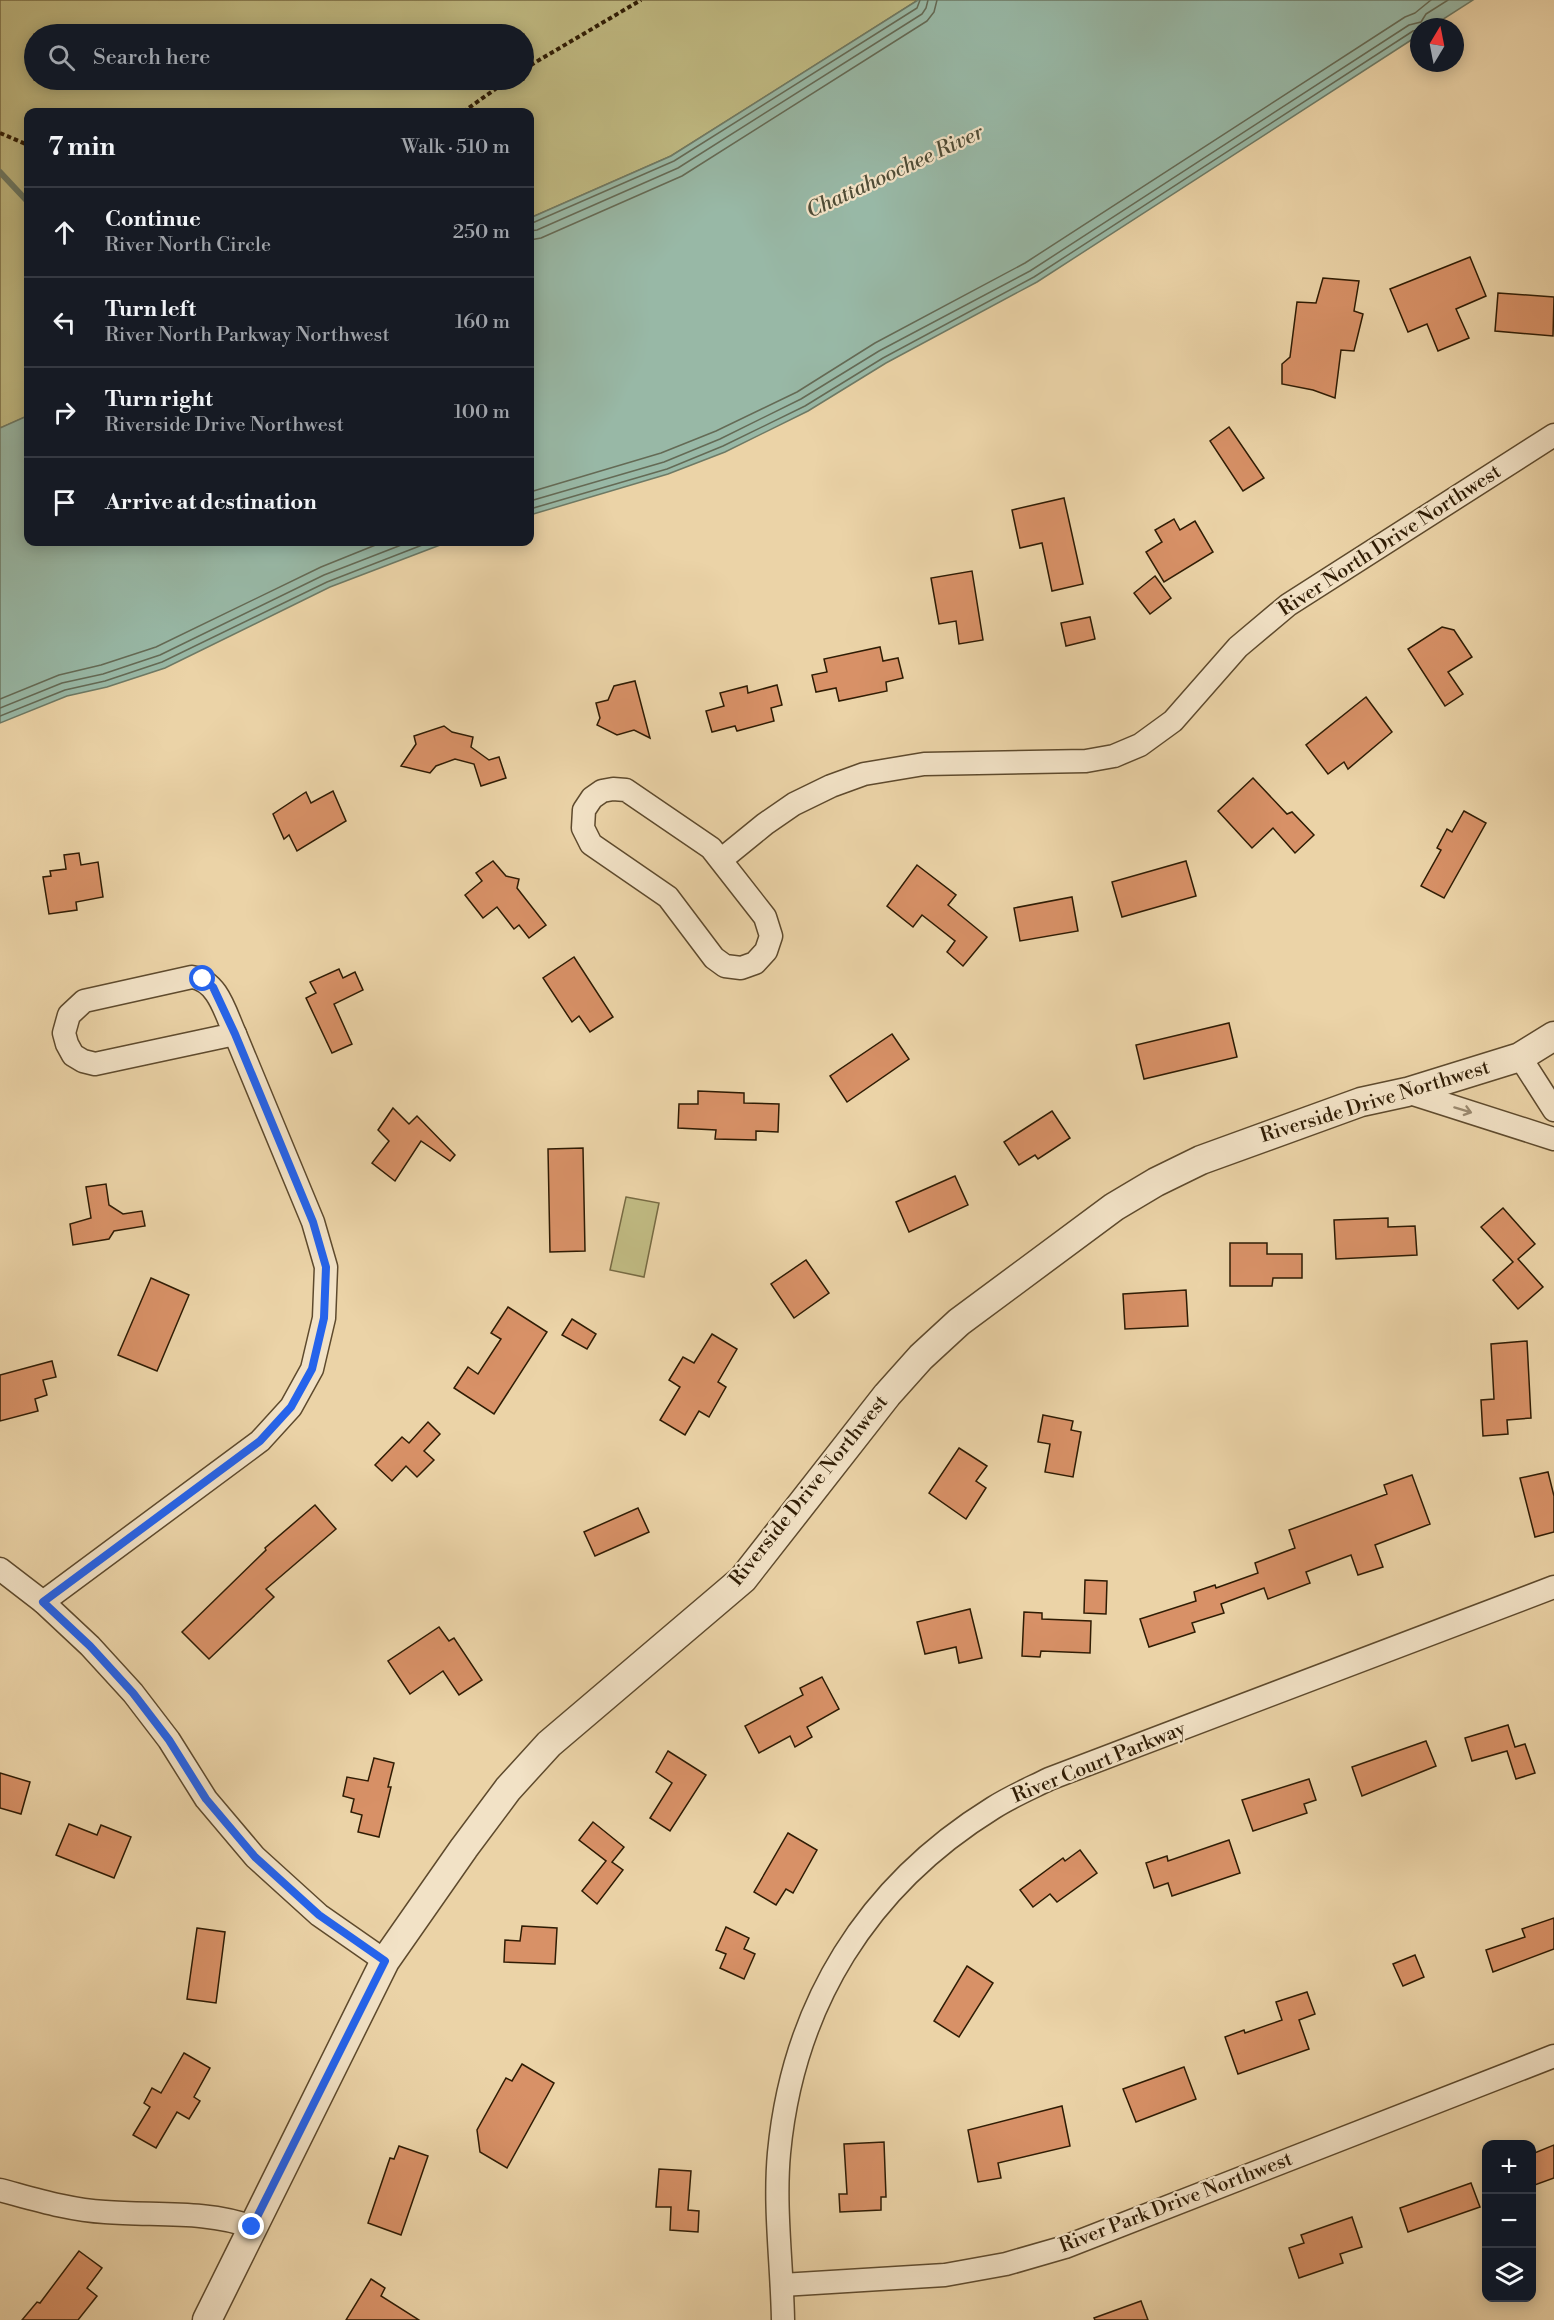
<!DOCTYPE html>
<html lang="en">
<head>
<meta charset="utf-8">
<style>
	:root { --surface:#171b24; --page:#20242c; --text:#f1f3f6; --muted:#9ea1a6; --line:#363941 }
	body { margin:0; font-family:"Libre Bodoni",serif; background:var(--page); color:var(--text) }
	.controls { position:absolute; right:18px; bottom:18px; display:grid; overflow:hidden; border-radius:12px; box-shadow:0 3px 15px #0003 }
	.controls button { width:54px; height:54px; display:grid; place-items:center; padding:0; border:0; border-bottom:2px solid var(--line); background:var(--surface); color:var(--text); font:30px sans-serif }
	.compass { position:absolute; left:1410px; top:18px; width:54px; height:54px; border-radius:50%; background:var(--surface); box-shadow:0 3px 15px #0003; rotate:10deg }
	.stop { position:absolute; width:18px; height:18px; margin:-14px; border:4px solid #2563eb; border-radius:50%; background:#fff }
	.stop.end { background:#2563eb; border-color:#fff; box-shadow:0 2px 6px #0008 }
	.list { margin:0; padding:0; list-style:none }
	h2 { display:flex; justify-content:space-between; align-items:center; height:78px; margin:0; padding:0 24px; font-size:26px }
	h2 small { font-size:20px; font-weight:400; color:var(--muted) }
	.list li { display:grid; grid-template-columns:39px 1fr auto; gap:18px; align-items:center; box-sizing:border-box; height:90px; padding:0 24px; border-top:2px solid var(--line) }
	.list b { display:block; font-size:22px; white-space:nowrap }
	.list p { margin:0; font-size:20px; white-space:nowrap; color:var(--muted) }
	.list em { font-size:20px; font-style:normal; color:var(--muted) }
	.icon { flex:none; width:33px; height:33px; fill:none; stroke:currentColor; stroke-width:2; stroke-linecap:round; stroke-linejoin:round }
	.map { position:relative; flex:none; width:1554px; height:2320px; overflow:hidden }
	.search { position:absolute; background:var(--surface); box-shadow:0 3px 15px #0003; left:24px; top:24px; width:510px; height:66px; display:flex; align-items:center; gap:15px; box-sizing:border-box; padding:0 21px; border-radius:33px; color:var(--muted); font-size:22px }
	.panel { position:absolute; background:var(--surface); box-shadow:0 3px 15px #0003; left:24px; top:108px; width:510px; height:438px; border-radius:12px }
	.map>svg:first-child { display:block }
	.green { fill:#c0ba82; stroke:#786b43; stroke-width:1.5; fill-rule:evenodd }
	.water { fill:#98b8a6; stroke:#6e7a65; stroke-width:1.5 }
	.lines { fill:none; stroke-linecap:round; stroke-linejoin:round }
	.shore { stroke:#646a55; stroke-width:1.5 }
	.stream { stroke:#6e7a65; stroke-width:6 }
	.building { fill:#d89167; stroke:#2f1c04; stroke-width:1.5 }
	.minor-casing { stroke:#5e4a2d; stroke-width:25 }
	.tertiary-casing { stroke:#5e4a2d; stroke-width:31 }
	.path { stroke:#2f1c04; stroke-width:4; stroke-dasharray:4.5 3; stroke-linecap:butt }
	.minor { stroke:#f2e2c6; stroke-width:22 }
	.tertiary { stroke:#f2e2c6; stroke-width:28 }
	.oneway { stroke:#9a896f }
	.route { stroke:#2563eb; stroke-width:8 }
	.labels { text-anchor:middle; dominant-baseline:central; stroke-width:4.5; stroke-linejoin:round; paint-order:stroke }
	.street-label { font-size:20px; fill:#2f1c04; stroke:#f2e2c6 }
	.water-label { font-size:21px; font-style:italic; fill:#4e4b35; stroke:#f2e2c6 }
</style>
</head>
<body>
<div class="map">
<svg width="1554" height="2320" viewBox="0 0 1554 2320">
	<rect width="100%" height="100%" fill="#ebd3a7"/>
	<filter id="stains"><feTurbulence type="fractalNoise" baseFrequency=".00333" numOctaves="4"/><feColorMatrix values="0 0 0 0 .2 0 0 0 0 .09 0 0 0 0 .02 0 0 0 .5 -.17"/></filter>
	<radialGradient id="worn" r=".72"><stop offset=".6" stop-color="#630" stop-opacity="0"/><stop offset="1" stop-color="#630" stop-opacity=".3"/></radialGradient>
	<g class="green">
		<path d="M 0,0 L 918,0 L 671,156 L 530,218 L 530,112 L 28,112 L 28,416 L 0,428 ZM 34,34 L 524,34 L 524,80 L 34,80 Z"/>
		<path d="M 626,1197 L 659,1203 L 644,1277 L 610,1270 Z"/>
	</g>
	<g class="water">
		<path d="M 918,0 L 1473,0 L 1431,27 L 1419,27 L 1419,35 L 1037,282 L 886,363 L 808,411 L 725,452 L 668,474 L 530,515 L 530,218 L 671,156 Z"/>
		<path d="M 27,416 L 28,542 L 448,542 L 330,587 L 165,668 L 107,687 L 67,696 L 0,723 L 0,428 Z"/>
	</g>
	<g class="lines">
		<g class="shore">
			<path d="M 530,224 L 674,161 L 917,8 L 920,0"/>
			<path d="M 530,231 L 537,230 L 678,168 L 922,14 L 926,8 L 928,0"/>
			<path d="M 530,240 L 541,238 L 682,176 L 927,21 L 934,12 L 937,0"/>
			<path d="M 530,492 L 661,453 L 716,431 L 797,392 L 875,343 L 1025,263 L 1405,17 L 1415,13 L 1431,0"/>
			<path d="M 530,501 L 664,462 L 720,439 L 801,399 L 879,351 L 1030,271 L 1409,25 L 1421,22 L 1426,14 L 1448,0"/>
			<path d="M 530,509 L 667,469 L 723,446 L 805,406 L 883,358 L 1034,277 L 1413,31 L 1419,30"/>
			<path d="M 0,699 L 59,675 L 101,665 L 156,647 L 321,567 L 383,542"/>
			<path d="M 0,708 L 62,683 L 103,674 L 160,655 L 324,575 L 409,542"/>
			<path d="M 0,716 L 65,690 L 105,681 L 162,662 L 327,582 L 430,542"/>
		</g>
		<path class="stream" d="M 0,172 L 28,202"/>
	</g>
	<g class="building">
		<path d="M 1470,257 L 1486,296 L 1456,309 L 1469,338 L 1438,351 L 1427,324 L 1408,332 L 1390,289 Z"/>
		<path d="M 1323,278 L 1359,281 L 1354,311 L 1363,314 L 1354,351 L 1341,350 L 1335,398 L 1313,390 L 1282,384 L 1282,364 L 1290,357 L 1297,302 L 1316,303 Z"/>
		<path d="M 1498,293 L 1554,297 L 1553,336 L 1495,331 Z"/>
		<path d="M 1229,427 L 1264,478 L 1243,491 L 1210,441 Z"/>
		<path d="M 1064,498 L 1083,584 L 1052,591 L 1042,543 L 1020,548 L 1012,510 Z"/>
		<path d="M 1174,519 L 1180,530 L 1195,521 L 1213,552 L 1164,582 L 1146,552 L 1162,542 L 1155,530 Z"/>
		<path d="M 972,571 L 983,640 L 959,644 L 956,621 L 939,624 L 931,578 Z"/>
		<path d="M 1155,576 L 1171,598 L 1150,614 L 1134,593 Z"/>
		<path d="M 1090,617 L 1095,639 L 1066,646 L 1061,623 Z"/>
		<path d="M 1442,627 L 1454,630 L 1472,657 L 1448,672 L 1463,694 L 1445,706 L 1408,649 Z"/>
		<path d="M 880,647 L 883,661 L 898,658 L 903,678 L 886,682 L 887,691 L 839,701 L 836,688 L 816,692 L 812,675 L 827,672 L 824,659 Z"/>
		<path d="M 635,681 L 650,738 L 634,730 L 617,735 L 597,725 L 600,718 L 596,703 L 608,700 L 614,686 Z"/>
		<path d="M 777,685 L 782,705 L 771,708 L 774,721 L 737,731 L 735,726 L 712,732 L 706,711 L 724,706 L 720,693 L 747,686 L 748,693 Z"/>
		<path d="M 1366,697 L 1392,732 L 1348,769 L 1344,762 L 1328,774 L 1306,745 Z"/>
		<path d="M 444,726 L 452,732 L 473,737 L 471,747 L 489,760 L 499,757 L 506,778 L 481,786 L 474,764 L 455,759 L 436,766 L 430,773 L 401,766 L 416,744 L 414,736 Z"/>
		<path d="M 1253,778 L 1287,814 L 1292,812 L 1314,835 L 1295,853 L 1273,828 L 1252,848 L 1218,811 Z"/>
		<path d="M 333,791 L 346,821 L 297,851 L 289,835 L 284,839 L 273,814 L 306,792 L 311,803 Z"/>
		<path d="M 1464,811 L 1486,823 L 1444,898 L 1421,886 L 1441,850 L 1437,848 L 1447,829 L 1452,832 Z"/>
		<path d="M 79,853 L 81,865 L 98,862 L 103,897 L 76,902 L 77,910 L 49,914 L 43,877 L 51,876 L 50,871 L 66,869 L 64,855 Z"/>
		<path d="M 493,861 L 506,876 L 519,879 L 517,888 L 546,925 L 529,938 L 519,925 L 514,929 L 497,907 L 483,918 L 465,895 L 482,881 L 476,873 Z"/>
		<path d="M 1186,861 L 1196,896 L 1122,917 L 1112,882 Z"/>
		<path d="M 917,865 L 956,895 L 948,905 L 987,937 L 963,966 L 947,952 L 955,941 L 922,915 L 913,927 L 887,906 Z"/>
		<path d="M 1072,897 L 1078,931 L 1020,941 L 1014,908 Z"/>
		<path d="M 574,957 L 613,1017 L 590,1032 L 579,1016 L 572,1022 L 543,978 Z"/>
		<path d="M 339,969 L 343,978 L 355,972 L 363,990 L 334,1004 L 352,1044 L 332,1053 L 306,998 L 316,993 L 310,982 Z"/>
		<path d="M 1229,1023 L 1237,1057 L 1144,1079 L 1136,1045 Z"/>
		<path d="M 892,1034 L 909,1059 L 847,1102 L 830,1076 Z"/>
		<path d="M 698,1091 L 744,1093 L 744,1103 L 779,1104 L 778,1132 L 756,1131 L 756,1140 L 715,1139 L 716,1130 L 678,1128 L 679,1104 L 698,1104 Z"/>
		<path d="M 393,1108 L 409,1124 L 417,1116 L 455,1155 L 450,1161 L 421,1141 L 395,1181 L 372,1163 L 389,1141 L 378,1130 Z"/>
		<path d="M 1052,1111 L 1070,1138 L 1038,1159 L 1035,1155 L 1019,1165 L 1004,1142 Z"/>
		<path d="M 583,1148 L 585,1251 L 550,1252 L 548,1149 Z"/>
		<path d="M 955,1176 L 968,1205 L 909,1232 L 896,1202 Z"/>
		<path d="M 106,1184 L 109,1205 L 123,1214 L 142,1211 L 145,1226 L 114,1231 L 109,1239 L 73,1245 L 70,1224 L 91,1218 L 86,1187 Z"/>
		<path d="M 1503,1208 L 1535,1244 L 1518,1259 L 1543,1287 L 1518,1309 L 1493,1280 L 1513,1262 L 1481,1227 Z"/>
		<path d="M 1388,1218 L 1388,1227 L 1415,1226 L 1417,1255 L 1336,1259 L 1334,1220 Z"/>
		<path d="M 1230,1243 L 1267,1243 L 1267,1254 L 1302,1254 L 1302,1278 L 1273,1278 L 1272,1286 L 1230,1286 Z"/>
		<path d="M 806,1260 L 829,1293 L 794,1318 L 771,1284 Z"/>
		<path d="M 151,1278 L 189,1295 L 157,1371 L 118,1355 Z"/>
		<path d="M 1186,1290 L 1188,1326 L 1125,1329 L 1123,1294 Z"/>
		<path d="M 508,1307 L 547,1332 L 494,1414 L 454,1388 L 468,1367 L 478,1374 L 501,1339 L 491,1333 Z"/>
		<path d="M 572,1319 L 596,1334 L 587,1349 L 562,1335 Z"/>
		<path d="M 712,1334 L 737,1349 L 718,1382 L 726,1387 L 709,1417 L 699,1411 L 685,1435 L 660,1420 L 680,1387 L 669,1380 L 683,1357 L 694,1363 Z"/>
		<path d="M 1527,1341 L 1531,1418 L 1507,1420 L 1508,1434 L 1483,1436 L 1481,1400 L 1494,1399 L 1491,1344 Z"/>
		<path d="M 52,1361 L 56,1377 L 43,1380 L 47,1395 L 35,1399 L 38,1411 L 0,1421 L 0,1375 Z"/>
		<path d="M 1043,1415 L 1073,1421 L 1071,1430 L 1081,1432 L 1073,1477 L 1045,1472 L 1050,1444 L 1038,1442 Z"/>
		<path d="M 428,1422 L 440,1434 L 424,1451 L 434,1460 L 417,1477 L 406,1466 L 392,1481 L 375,1465 L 402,1437 L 409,1443 Z"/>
		<path d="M 959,1448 L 987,1466 L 976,1481 L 986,1488 L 966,1519 L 929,1493 Z"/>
		<path d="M 1548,1472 L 1554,1496 L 1554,1532 L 1535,1537 L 1520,1478 Z"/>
		<path d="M 1412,1475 L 1430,1524 L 1375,1545 L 1383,1567 L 1358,1575 L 1351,1555 L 1306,1572 L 1310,1583 L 1268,1599 L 1264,1588 L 1221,1604 L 1224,1613 L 1192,1623 L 1195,1632 L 1149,1647 L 1140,1619 L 1196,1601 L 1194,1592 L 1215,1585 L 1216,1588 L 1258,1573 L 1255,1563 L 1295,1548 L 1289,1530 L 1387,1494 L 1384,1485 Z"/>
		<path d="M 315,1505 L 336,1529 L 266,1589 L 274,1597 L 209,1659 L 182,1632 L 266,1550 L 265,1548 Z"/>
		<path d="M 638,1508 L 649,1532 L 595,1556 L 584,1532 Z"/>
		<path d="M 1085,1580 L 1107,1581 L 1106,1614 L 1084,1613 Z"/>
		<path d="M 970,1609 L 982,1658 L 959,1663 L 956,1647 L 925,1654 L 917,1622 Z"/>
		<path d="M 1024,1612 L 1042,1613 L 1042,1619 L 1091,1621 L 1090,1653 L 1041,1651 L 1040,1657 L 1022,1656 Z"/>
		<path d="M 439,1627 L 449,1641 L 454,1638 L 482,1680 L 459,1695 L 443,1671 L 410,1694 L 388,1661 Z"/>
		<path d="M 822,1677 L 839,1709 L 807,1727 L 812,1737 L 795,1747 L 790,1736 L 759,1753 L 745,1726 L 803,1695 L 800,1688 Z"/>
		<path d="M 1508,1725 L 1515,1747 L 1525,1744 L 1535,1773 L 1516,1779 L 1507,1751 L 1472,1761 L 1465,1738 Z"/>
		<path d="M 1426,1741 L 1436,1766 L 1362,1796 L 1352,1767 Z"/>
		<path d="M 668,1751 L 706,1775 L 670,1831 L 650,1818 L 672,1783 L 656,1772 Z"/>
		<path d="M 374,1758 L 394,1763 L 388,1787 L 391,1787 L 379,1837 L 358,1832 L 362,1815 L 351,1812 L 354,1799 L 343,1796 L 347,1777 L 368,1781 Z"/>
		<path d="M 0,1773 L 30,1782 L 21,1814 L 0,1808 Z"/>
		<path d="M 1309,1779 L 1316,1800 L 1304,1804 L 1307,1813 L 1253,1831 L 1242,1800 Z"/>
		<path d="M 593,1822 L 624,1847 L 612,1862 L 623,1870 L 597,1904 L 582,1891 L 606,1861 L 579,1840 Z"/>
		<path d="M 69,1824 L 97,1835 L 101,1825 L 131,1837 L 114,1878 L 56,1855 Z"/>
		<path d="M 788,1833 L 817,1850 L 793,1893 L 786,1889 L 776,1905 L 754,1892 Z"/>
		<path d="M 1229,1840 L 1240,1873 L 1172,1896 L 1168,1883 L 1154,1888 L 1146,1863 L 1167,1856 L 1168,1861 Z"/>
		<path d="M 1080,1850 L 1097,1873 L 1057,1902 L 1050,1894 L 1033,1907 L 1020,1890 L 1063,1858 L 1065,1861 Z"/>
		<path d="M 1554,1918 L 1554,1949 L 1493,1972 L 1486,1950 L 1525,1937 L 1522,1929 Z"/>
		<path d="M 522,1926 L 557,1928 L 555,1964 L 504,1962 L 505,1940 L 520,1941 Z"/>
		<path d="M 726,1927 L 749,1938 L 744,1949 L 755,1954 L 744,1979 L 720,1968 L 726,1954 L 716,1950 Z"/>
		<path d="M 197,1928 L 225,1932 L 216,2003 L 187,1999 Z"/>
		<path d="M 1415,1955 L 1424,1977 L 1403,1986 L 1393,1964 Z"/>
		<path d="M 967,1966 L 993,1983 L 959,2037 L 934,2021 Z"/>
		<path d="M 1307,1992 L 1315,2014 L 1299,2020 L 1309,2049 L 1238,2074 L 1225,2037 L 1244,2030 L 1245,2033 L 1282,2020 L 1276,2002 Z"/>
		<path d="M 184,2053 L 210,2068 L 194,2097 L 200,2101 L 189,2119 L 177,2112 L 156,2148 L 133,2135 L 150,2107 L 144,2103 L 152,2088 L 161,2093 Z"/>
		<path d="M 522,2064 L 554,2083 L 507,2168 L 480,2152 L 477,2130 L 506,2078 L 512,2081 Z"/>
		<path d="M 1184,2067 L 1196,2099 L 1136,2122 L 1123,2089 Z"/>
		<path d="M 1062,2106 L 1070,2146 L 998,2163 L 1001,2178 L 978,2182 L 968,2130 Z"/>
		<path d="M 884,2142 L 886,2197 L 881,2197 L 881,2210 L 840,2212 L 839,2194 L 847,2194 L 844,2144 Z"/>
		<path d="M 1554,2145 L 1554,2178 L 1532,2186 L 1532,2154 Z"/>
		<path d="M 399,2146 L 428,2156 L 401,2235 L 368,2223 L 390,2158 L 394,2159 Z"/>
		<path d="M 659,2169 L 691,2171 L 688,2210 L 699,2211 L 698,2232 L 670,2230 L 671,2207 L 656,2207 Z"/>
		<path d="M 1471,2183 L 1480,2207 L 1408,2232 L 1400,2208 Z"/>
		<path d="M 1352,2217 L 1362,2247 L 1340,2254 L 1343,2263 L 1299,2278 L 1289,2248 L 1304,2243 L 1301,2235 Z"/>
		<path d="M 79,2251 L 102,2268 L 87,2288 L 97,2296 L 78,2320 L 22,2320 L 37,2302 L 40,2303 Z"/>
		<path d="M 371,2279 L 385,2288 L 381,2296 L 419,2320 L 346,2320 Z"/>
		<path d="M 1141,2301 L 1148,2320 L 1095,2320 L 1094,2318 Z"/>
	</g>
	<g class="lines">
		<defs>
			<g id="minor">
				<path d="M 613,789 L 626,790 L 711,848 L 765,917 L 771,936 L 766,951 L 755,963 L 741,968 L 725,966 L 714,958 L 668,897 L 591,844 L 583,828 L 584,810 L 592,798 L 602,791 Z"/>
				<path d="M 722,859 L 765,824 L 794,804 L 831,786 L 864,774 L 924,764 L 1086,761 L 1114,756 L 1140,745 L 1173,721 L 1238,647 L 1288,605 L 1554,435"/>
				<path d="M 192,977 C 218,981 225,1012 235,1034 L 95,1064 L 83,1061 L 73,1055 L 67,1044 L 64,1033 L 69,1015 L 84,1001 Z"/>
				<path d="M 1520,1057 L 1554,1110"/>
				<path d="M 1407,1092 L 1554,1139"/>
				<path d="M 0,1569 L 43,1602 L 90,1646 L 133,1693 L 169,1740 L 206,1799 L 255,1857 L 319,1915 L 385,1961"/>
				<path d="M 43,1602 L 260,1441 L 291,1407 L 312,1369 L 324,1318 L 326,1267 L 313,1222 L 235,1034"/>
				<path d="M 0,2190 C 34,2199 69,2210 105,2212 C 153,2216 207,2210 252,2227"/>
				<path d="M 782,2285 L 945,2275 L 1006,2264 L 1065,2247 L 1554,2056"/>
				<path d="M 783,2320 C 782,2264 774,2208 779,2153 C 793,2005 867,1886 993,1808 C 1010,1797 1031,1788 1049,1779 L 1554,1587"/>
			</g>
			<path id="tertiary" d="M 207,2320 L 385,1961 L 464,1848 L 508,1789 L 549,1744 L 743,1579 L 887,1395 L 921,1357 L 959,1322 L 1114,1207 L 1156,1182 L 1201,1160 L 1361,1102 L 1407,1092 L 1520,1057 L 1554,1036"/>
		</defs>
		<use href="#minor" class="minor-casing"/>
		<use href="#tertiary" class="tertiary-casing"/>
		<g class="path">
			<path d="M 524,69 L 641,0"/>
			<path d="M 463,112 L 508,80"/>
			<path d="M 0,133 L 28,145"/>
		</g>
		<use href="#minor" class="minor"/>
		<use href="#tertiary" class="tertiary"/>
	</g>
	<defs><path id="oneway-shaft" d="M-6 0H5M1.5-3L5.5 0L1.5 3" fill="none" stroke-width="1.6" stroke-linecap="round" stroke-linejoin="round" transform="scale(1.5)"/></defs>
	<use class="oneway" href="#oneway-shaft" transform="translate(1463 1110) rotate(17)"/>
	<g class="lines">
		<path class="route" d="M 203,979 L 213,987 L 235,1034 L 313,1222 L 326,1267 L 324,1318 L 312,1369 L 291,1407 L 260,1441 L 43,1602 L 90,1646 L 133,1693 L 169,1740 L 206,1799 L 255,1857 L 319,1915 L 385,1961 L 252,2227"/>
	</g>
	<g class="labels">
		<g class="street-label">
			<text transform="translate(1390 541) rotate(-33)">River North Drive Northwest</text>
			<text transform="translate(1375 1102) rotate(-17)">Riverside Drive Northwest</text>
			<text transform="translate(809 1491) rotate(-51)">Riverside Drive Northwest</text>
			<text transform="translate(1099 1763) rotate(-22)">River Court Parkway</text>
			<text transform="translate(1176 2203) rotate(-21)">River Park Drive Northwest</text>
		</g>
		<g class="water-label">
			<text transform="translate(895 172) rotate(-25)">Chattahoochee River</text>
		</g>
	</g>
	<rect width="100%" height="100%" filter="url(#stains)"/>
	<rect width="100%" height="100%" fill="url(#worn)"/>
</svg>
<div class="controls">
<button>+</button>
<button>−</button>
<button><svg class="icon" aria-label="layers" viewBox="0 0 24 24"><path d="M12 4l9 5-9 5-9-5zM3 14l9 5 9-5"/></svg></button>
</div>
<svg class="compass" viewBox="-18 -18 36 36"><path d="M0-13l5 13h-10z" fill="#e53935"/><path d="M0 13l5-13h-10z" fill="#9ea1a6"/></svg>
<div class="stop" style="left:203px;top:979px"></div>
<div class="stop end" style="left:252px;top:2227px"></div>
<div class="search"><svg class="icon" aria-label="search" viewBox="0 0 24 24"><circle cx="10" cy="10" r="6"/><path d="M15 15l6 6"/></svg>Search here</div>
<section class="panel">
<h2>7 min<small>Walk · 510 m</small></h2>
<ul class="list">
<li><svg class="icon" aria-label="ahead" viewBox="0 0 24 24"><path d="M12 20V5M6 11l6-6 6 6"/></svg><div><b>Continue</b><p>River North Circle</p></div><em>250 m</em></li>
<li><svg class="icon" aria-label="left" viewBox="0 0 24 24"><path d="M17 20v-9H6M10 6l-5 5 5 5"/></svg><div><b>Turn left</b><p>River North Parkway Northwest</p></div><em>160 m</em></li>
<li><svg class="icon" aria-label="right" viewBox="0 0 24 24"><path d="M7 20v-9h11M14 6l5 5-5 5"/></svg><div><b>Turn right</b><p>Riverside Drive Northwest</p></div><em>100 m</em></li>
<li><svg class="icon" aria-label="arrive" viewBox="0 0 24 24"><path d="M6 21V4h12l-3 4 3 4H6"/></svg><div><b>Arrive at destination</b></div></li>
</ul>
</section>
</div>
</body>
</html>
